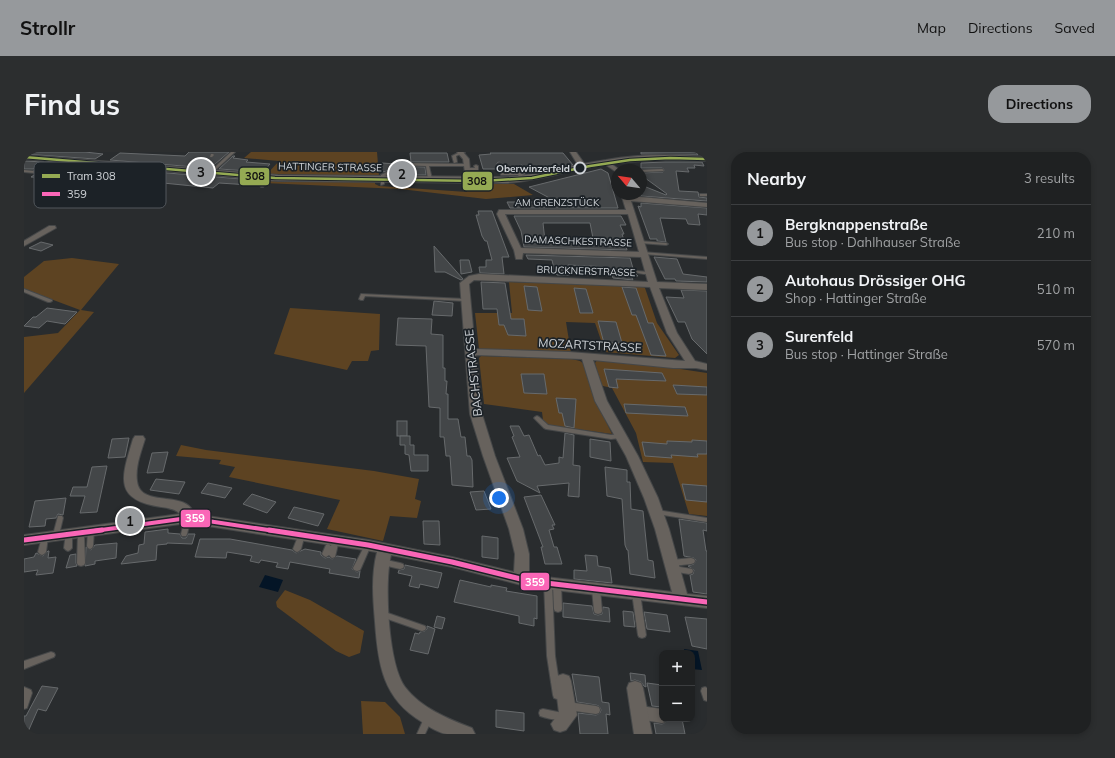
<!DOCTYPE html>
<html lang="en">
<head>
<meta charset="utf-8">
<style>
	:root { --surface:#1f2122; --page:#2c2e2f; --text:#f1f3f6; --muted:#a1a3a5; --line:#3c3e40; --accent:#96999c }
	body { margin:0; font-family:Mulish,sans-serif; background:var(--page); color:var(--text) }
	.controls { position:absolute; right:12px; bottom:12px; display:grid; overflow:hidden; border-radius:8px; box-shadow:0 2px 6px #0003 }
	.controls button { width:36px; height:36px; display:grid; place-items:center; padding:0; border:0; border-bottom:1px solid var(--line); background:var(--surface); color:var(--text); font:20px sans-serif }
	.compass { position:absolute; left:587px; top:12px; width:36px; height:36px; border-radius:50%; background:var(--surface); box-shadow:0 2px 6px #0003; rotate:299deg }
	.you { position:absolute; left:475px; top:346px; width:14px; height:14px; margin:-10px; border:3px solid #fff; border-radius:50%; background:#1a73e8; box-shadow:0 0 0 6px #1a73e833 }
	.badge { display:grid; place-items:center; width:26px; height:26px; border-radius:50%; background:var(--accent); color:#111; font-size:13px; font-weight:700 }
	.pin { position:absolute; translate:-50% -50%; border:2px solid #fff; box-shadow:0 1px 4px #0006 }
	.list { margin:0; padding:0; list-style:none }
	h2 { display:flex; justify-content:space-between; align-items:center; height:52px; margin:0; padding:0 16px; font-size:17px }
	h2 small { font-size:13px; font-weight:400; color:var(--muted) }
	.list li { display:grid; grid-template-columns:26px 1fr auto; gap:12px; align-items:center; box-sizing:border-box; height:56px; padding:0 16px; border-top:1px solid var(--line) }
	.list b { display:block; font-size:15px; white-space:nowrap }
	.list p { margin:0; font-size:13px; white-space:nowrap; color:var(--muted) }
	.list em { font-size:13px; font-style:normal; color:var(--muted) }
	.map { position:relative; flex:none; width:683px; height:582px; overflow:hidden; border-radius:16px }
	header { display:flex; align-items:center; gap:24px; box-sizing:border-box; height:56px; padding:0 20px; background:var(--accent); color:#111 }
	header strong { font-size:19px }
	nav { display:flex; gap:22px; margin-inline-start:auto; font-size:14px }
	.intro { display:flex; align-items:center; justify-content:space-between; box-sizing:border-box; height:96px; padding:0 24px }
	h1 { margin:0; font-size:28px }
	.button { padding:10px 18px; border-radius:16px; background:var(--accent); color:#111; font-size:14px; font-weight:700 }
	main { display:flex; gap:24px; padding:0 24px }
	aside { flex:1; background:var(--surface); border-radius:16px; box-shadow:0 2px 6px #0003 }
	.map>svg:first-child { display:block }
	.green { fill:#5d4322 }
	.water { fill:#041526 }
	.building { fill:#434648; stroke:#676a6c; fill-rule:evenodd }
	.lines { fill:none; stroke-linecap:round; stroke-linejoin:round }
	.service-casing { stroke:#454748; stroke-width:2 }
	.minor-casing { stroke:#454748; stroke-width:2 }
	.tertiary-casing { stroke:#454748; stroke-width:2 }
	.service { fill:#67625d; fill-rule:evenodd }
	.minor { fill:#67625d; fill-rule:evenodd }
	.tertiary { fill:#67625d; fill-rule:evenodd }
	.bus-1-far1-casing { stroke:#1c2227; stroke-width:7 }
	.bus-1-casing { stroke:#1c2227; stroke-width:8 }
	.bus-1-far1 { stroke:#fa66b7; stroke-width:4 }
	.bus-1 { stroke:#fa66b7; stroke-width:5 }
	.tram-1-casing { stroke:#1c2227; stroke-width:4.5 }
	.tram-1 { stroke:#95aa53; stroke-width:2.5 }
	.stop-dot { fill:#1c2227; stroke:#d0d4d8; stroke-width:2 }
	.labels { text-anchor:middle; dominant-baseline:central; stroke-width:3.5; stroke-linejoin:round; paint-order:stroke }
	.far-street-label { font-size:10px; fill:#d0d4d8; stroke:#1c2227 }
	.far-stop-label { font-size:10px; font-weight:bold; fill:#d0d4d8; stroke:#1c2227; text-anchor:end }
	.street-label { font-size:12px; fill:#d0d4d8; stroke:#1c2227 }
	.key { fill:#1c2227; stroke:#52575c; stroke-width:1 }
	.key-label { font-size:11px; fill:#d0d4d8 }
	.line-badge { stroke:#1c2227; stroke-width:1.5 }
	.badge-label { font-size:11px; text-anchor:middle; font-weight:bold; fill:#fff }
	.pale-badge-label { font-size:11px; text-anchor:middle; font-weight:bold; fill:#111 }
</style>
</head>
<body>
<header>
<strong>Strollr</strong>
<nav><a>Map</a><a>Directions</a><a>Saved</a></nav>
</header>
<div class="intro"><h1>Find us</h1><a class="button">Directions</a></div>
<main>
<div class="map">
<svg width="683" height="582" viewBox="0 0 683 582">
	<rect width="100%" height="100%" fill="#292c2e"/>
	<g class="green">
		<path d="M 227,0 L 353,0 L 355,24 L 243,22 L 255,9 L 220,6 Z"/>
		<path d="M 242,27 L 351,30 L 351,32 L 355,34 L 443,40 L 442,31 L 490,32 L 509,43 L 462,47 L 376,37 L 240,31 Z"/>
		<path d="M 48,106 L 95,112 L 57,158 L 70,160 L 0,241 L 0,185 L 34,181 L 56,158 L 0,137 L 0,125 L 20,109 Z"/>
		<path d="M 485,130 L 618,134 L 621,136 L 633,171 L 655,203 L 651,206 L 581,200 L 571,171 L 542,170 L 547,201 L 455,197 L 451,161 L 488,161 Z"/>
		<path d="M 266,156 L 356,162 L 355,198 L 347,199 L 344,209 L 328,209 L 323,218 L 250,202 Z"/>
		<path d="M 457,204 L 548,207 L 556,209 L 560,212 L 570,245 L 588,282 L 524,273 L 519,268 L 518,260 L 460,252 L 455,206 Z"/>
		<path d="M 574,207 L 643,215 L 683,221 L 683,364 L 665,362 L 649,311 L 619,310 L 612,281 L 588,236 L 579,234 L 577,233 L 571,211 Z"/>
		<path d="M 157,293 L 182,298 L 350,319 L 395,327 L 391,347 L 397,349 L 393,366 L 366,364 L 359,389 L 303,377 L 316,348 L 205,325 L 211,315 L 195,312 L 197,308 L 152,304 Z"/>
		<path d="M 261,438 L 286,448 L 340,479 L 336,501 L 325,505 L 312,499 L 253,455 L 252,450 Z"/>
		<path d="M 337,549 L 361,550 L 376,565 L 381,582 L 339,582 Z"/>
	</g>
	<g class="water">
		<path d="M 241,423 L 259,428 L 254,440 L 235,435 Z"/>
		<path d="M 660,497 L 674,499 L 678,518 L 668,517 L 668,501 L 661,501 Z"/>
	</g>
	<g class="building">
		<path d="M 0,0 L 61,0 L 79,2 L 71,7 L 0,2 Z"/>
		<path d="M 165,0 L 205,0 L 190,13 L 176,12 L 171,15 L 86,8 L 96,1 L 161,4 Z"/>
		<path d="M 617,0 L 672,0 L 674,3 L 617,2 Z"/>
		<path d="M 386,1 L 423,1 L 425,10 L 387,10 Z"/>
		<path d="M 466,1 L 539,1 L 549,13 L 525,17 L 502,18 L 498,13 L 494,14 L 496,20 L 486,20 L 485,17 L 481,17 L 479,12 L 475,10 L 473,11 L 474,17 L 459,17 L 455,3 L 467,2 Z"/>
		<path d="M 209,4 L 211,4 L 209,6 L 224,8 L 222,10 L 246,12 L 239,20 L 195,17 Z"/>
		<path d="M 0,9 L 20,10 L 9,17 L 0,17 Z"/>
		<path d="M 641,10 L 678,10 L 680,14 L 670,13 L 671,16 L 663,16 L 665,20 L 652,19 L 655,39 L 674,40 L 675,45 L 683,46 L 683,49 L 617,44 L 617,33 L 642,43 L 643,42 L 617,23 L 617,21 L 639,20 L 641,18 L 638,16 L 617,16 L 617,11 Z"/>
		<path d="M 29,11 L 59,14 L 51,19 L 20,18 L 17,19 L 20,22 L 47,24 L 42,27 L 7,25 Z"/>
		<path d="M 358,11 L 372,12 L 373,14 L 401,15 L 402,23 L 373,23 L 373,20 L 369,18 L 358,20 Z"/>
		<path d="M 577,17 L 584,21 L 594,56 L 486,56 L 483,50 L 533,50 L 505,35 Z"/>
		<path d="M 131,20 L 230,28 L 226,33 L 195,31 L 189,36 L 119,29 Z"/>
		<path d="M 617,51 L 683,56 L 683,63 L 674,62 L 676,73 L 664,72 L 662,67 L 636,66 L 642,90 L 633,89 L 633,87 L 626,87 L 614,54 L 617,55 Z"/>
		<path d="M 454,59 L 468,59 L 485,105 L 478,105 L 480,122 L 456,121 L 455,115 L 462,115 L 462,108 L 468,108 L 463,89 L 461,89 L 458,84 L 452,63 L 455,63 Z"/>
		<path d="M 490,64 L 597,64 L 602,73 L 596,73 L 600,82 L 598,82 L 603,98 L 500,95 L 497,79 ZM 519,71 L 566,71 L 570,91 L 521,89 Z"/>
		<path d="M 17,90 L 29,93 L 17,99 L 5,96 Z"/>
		<path d="M 410,94 L 439,127 L 437,128 L 421,120 L 411,120 Z"/>
		<path d="M 502,103 L 606,106 L 610,120 L 614,124 L 607,124 L 609,128 L 589,126 L 585,115 L 544,113 L 546,123 L 533,123 L 531,121 L 528,108 L 504,107 Z"/>
		<path d="M 630,105 L 653,107 L 659,122 L 683,125 L 683,130 L 652,129 L 651,127 L 641,127 Z"/>
		<path d="M 436,108 L 445,108 L 448,120 L 437,122 Z"/>
		<path d="M 457,130 L 481,131 L 487,167 L 500,167 L 502,184 L 484,183 L 480,173 L 475,173 L 473,157 L 459,157 Z"/>
		<path d="M 500,134 L 513,135 L 518,159 L 504,158 Z"/>
		<path d="M 598,135 L 612,136 L 624,171 L 629,171 L 642,204 L 627,203 L 612,163 L 608,163 Z"/>
		<path d="M 550,136 L 562,137 L 569,161 L 556,161 Z"/>
		<path d="M 657,138 L 683,139 L 683,202 L 668,187 L 661,170 L 654,170 L 642,145 L 660,146 Z"/>
		<path d="M 410,149 L 429,151 L 428,164 L 408,163 Z"/>
		<path d="M 23,156 L 53,160 L 41,172 L 23,169 L 15,176 L 0,174 L 9,165 L 12,165 Z"/>
		<path d="M 374,166 L 408,167 L 407,182 L 419,183 L 419,216 L 421,216 L 421,229 L 423,229 L 422,242 L 424,242 L 424,267 L 434,267 L 437,285 L 441,285 L 443,304 L 446,304 L 448,308 L 449,335 L 428,333 L 426,304 L 422,304 L 420,285 L 416,285 L 416,256 L 405,255 L 402,194 L 372,193 Z"/>
		<path d="M 574,169 L 592,170 L 598,191 L 580,191 Z"/>
		<path d="M 580,217 L 638,221 L 642,229 L 592,227 L 594,236 L 585,235 Z"/>
		<path d="M 497,222 L 520,222 L 523,242 L 500,241 Z"/>
		<path d="M 649,233 L 683,235 L 683,243 L 653,242 Z"/>
		<path d="M 532,246 L 552,247 L 550,276 L 541,274 L 538,261 L 535,261 Z"/>
		<path d="M 600,252 L 661,255 L 664,264 L 602,261 Z"/>
		<rect x="373" y="269" width="10" height="15"/>
		<path d="M 486,274 L 495,274 L 500,284 L 505,283 L 514,304 L 516,303 L 521,313 L 535,311 L 535,305 L 539,306 L 541,281 L 550,283 L 549,313 L 556,314 L 555,345 L 544,344 L 545,331 L 513,334 L 516,341 L 493,329 L 483,306 L 496,305 L 488,285 L 490,284 Z"/>
		<path d="M 376,284 L 386,284 L 386,293 L 390,293 L 390,303 L 404,303 L 404,319 L 387,319 L 385,303 L 381,302 L 381,293 L 376,293 Z"/>
		<path d="M 105,286 L 101,305 L 84,306 L 88,287 Z"/>
		<path d="M 566,287 L 586,290 L 587,309 L 566,305 Z"/>
		<path d="M 668,288 L 683,289 L 683,302 L 673,302 L 674,305 L 647,303 L 648,306 L 621,304 L 618,290 L 643,292 L 643,289 L 668,290 Z"/>
		<path d="M 144,300 L 139,320 L 123,321 L 128,301 Z"/>
		<path d="M 83,314 L 73,360 L 56,361 L 61,344 L 46,344 L 49,335 L 63,335 L 68,315 Z"/>
		<path d="M 581,315 L 603,318 L 603,330 L 606,330 L 607,357 L 619,359 L 624,408 L 629,409 L 631,426 L 606,422 L 604,398 L 603,398 L 601,393 L 598,347 L 583,344 Z"/>
		<path d="M 132,327 L 161,330 L 155,342 L 126,338 Z"/>
		<path d="M 184,331 L 208,336 L 201,346 L 177,341 Z"/>
		<path d="M 658,332 L 683,334 L 683,350 L 662,348 Z"/>
		<path d="M 460,339 L 467,357 L 452,358 L 446,340 Z"/>
		<path d="M 228,342 L 252,350 L 243,361 L 219,352 Z"/>
		<path d="M 517,343 L 531,373 L 528,373 L 530,377 L 525,378 L 530,395 L 533,395 L 538,412 L 521,412 L 517,395 L 519,395 L 500,345 Z"/>
		<path d="M 42,346 L 39,363 L 34,362 L 32,366 L 22,367 L 21,374 L 5,375 L 11,349 Z"/>
		<path d="M 270,355 L 300,362 L 294,374 L 264,366 Z"/>
		<path d="M 655,367 L 683,371 L 683,379 L 679,378 L 682,399 L 683,399 L 683,442 L 669,440 L 666,423 L 669,422 L 670,418 L 664,414 L 670,412 L 672,408 L 670,406 L 660,404 Z"/>
		<path d="M 399,369 L 415,369 L 416,393 L 400,392 Z"/>
		<path d="M 144,377 L 144,381 L 156,382 L 158,386 L 162,386 L 164,382 L 171,382 L 168,392 L 143,391 L 143,392 L 133,393 L 132,408 L 97,412 L 102,404 L 114,401 L 115,393 L 120,392 L 121,380 Z"/>
		<path d="M 458,384 L 474,386 L 474,407 L 458,405 Z"/>
		<path d="M 176,387 L 206,387 L 268,398 L 272,401 L 281,397 L 297,400 L 297,403 L 301,406 L 305,405 L 308,407 L 313,404 L 332,407 L 328,417 L 333,420 L 336,419 L 335,426 L 305,421 L 306,417 L 266,410 L 264,417 L 252,415 L 254,411 L 237,408 L 235,411 L 226,409 L 228,404 L 203,400 L 202,406 L 171,405 Z"/>
		<path d="M 93,391 L 92,406 L 71,409 L 71,412 L 61,414 L 62,395 L 67,398 L 71,393 Z"/>
		<path d="M 24,399 L 25,399 L 24,406 L 32,405 L 29,421 L 12,423 L 14,418 L 0,420 L 0,407 L 10,405 L 12,401 L 19,404 Z"/>
		<path d="M 52,402 L 52,411 L 53,414 L 42,416 L 46,403 Z"/>
		<path d="M 561,403 L 573,404 L 574,414 L 586,416 L 588,431 L 550,427 L 550,418 L 563,419 Z"/>
		<path d="M 381,413 L 418,421 L 414,436 L 396,432 L 395,436 L 385,434 L 388,424 L 374,421 L 375,418 L 380,417 Z"/>
		<path d="M 436,428 L 467,435 L 467,433 L 483,436 L 482,439 L 513,444 L 513,467 L 510,466 L 510,474 L 495,471 L 495,464 L 430,450 Z"/>
		<path d="M 539,451 L 568,454 L 570,462 L 574,463 L 578,462 L 579,455 L 585,456 L 586,470 L 539,465 Z"/>
		<path d="M 599,459 L 609,460 L 611,475 L 600,474 Z"/>
		<path d="M 620,460 L 643,463 L 646,480 L 623,477 Z"/>
		<path d="M 413,464 L 421,466 L 418,477 L 410,475 Z"/>
		<path d="M 661,465 L 683,467 L 683,497 L 668,494 Z"/>
		<path d="M 403,474 L 411,477 L 404,502 L 386,498 L 391,481 L 395,482 L 396,480 L 401,479 L 403,477 Z"/>
		<path d="M 606,521 L 621,523 L 622,535 L 620,534 L 617,530 L 611,528 L 607,529 Z"/>
		<path d="M 548,522 L 575,525 L 578,550 L 585,551 L 586,563 L 582,562 L 584,582 L 556,582 L 554,561 L 572,563 L 576,561 L 577,558 L 575,554 L 572,553 L 553,550 Z"/>
		<path d="M 623,531 L 638,533 L 638,555 L 628,554 Z"/>
		<path d="M 18,534 L 34,536 L 22,559 L 14,557 L 3,582 L 0,582 L 0,564 L 2,564 Z"/>
		<path d="M 472,558 L 500,561 L 500,579 L 472,575 Z"/>
		<path d="M 643,567 L 658,567 L 661,582 L 632,582 L 630,571 L 638,572 L 642,570 Z"/>
	</g>
	<g class="lines">
		<defs>
			<g id="service">
				<path d="M 207,0 L 211,0 L 188,21 L 185,20 L 189,17 L 177,16 L 170,20 L 167,19 L 176,14 L 191,15 Z"/>
				<path d="M 436,0 L 441,0 L 432,4 L 433,10 L 430,11 L 428,4 Z"/>
				<path d="M 187,2 L 189,2 L 190,3 L 188,5 L 186,5 Z"/>
				<path d="M 29,6 L 32,7 L 11,21 L 0,20 L 0,18 L 9,19 Z"/>
				<path d="M 67,10 L 70,11 L 52,23 L 20,21 L 18,20 L 20,19 L 51,21 Z"/>
				<path d="M 374,11 L 443,12 L 445,13 L 443,14 L 405,14 L 408,27 L 406,28 L 404,27 L 402,14 L 373,13 L 373,11 Z"/>
				<path d="M 476,11 L 478,12 L 480,21 L 498,21 L 495,15 L 498,14 L 502,22 L 498,23 L 501,27 L 498,28 L 494,23 L 477,23 L 474,12 Z"/>
				<path d="M 452,13 L 454,14 L 454,18 L 443,18 L 441,17 L 443,16 L 451,16 L 450,14 Z"/>
				<path d="M 638,17 L 640,18 L 639,19 L 617,20 L 617,18 Z"/>
				<path d="M 363,20 L 369,20 L 371,21 L 361,24 L 360,32 L 357,33 L 357,23 Z"/>
				<path d="M 234,24 L 237,25 L 236,28 L 240,34 L 239,35 L 237,35 L 232,28 Z"/>
				<rect x="676" y="42" width="7" height="2"/>
				<path d="M 615,89 L 642,91 L 644,92 L 642,93 L 616,91 L 614,90 Z"/>
				<path d="M 618,100 L 683,105 L 683,107 L 619,102 L 618,102 Z"/>
				<path d="M 612,119 L 626,120 L 628,121 C 625,123 615,122 612,120 Z"/>
				<path d="M 0,137 L 28,148 L 28,149 L 26,150 L 24,150 L 0,140 Z"/>
				<path d="M 337,142 L 441,147 L 443,148 L 441,149 L 341,144 L 339,148 L 337,148 L 335,147 Z"/>
				<path d="M 513,264 L 515,265 L 524,273 L 587,283 L 596,282 L 599,284 L 596,286 L 587,287 L 522,277 L 520,276 L 510,266 L 511,265 Z"/>
				<path d="M 631,358 L 633,358 L 683,366 L 683,370 L 633,362 L 631,362 L 630,360 Z"/>
				<path d="M 34,364 L 38,364 L 39,366 L 35,383 L 34,385 L 30,385 L 29,383 Z"/>
				<path d="M 162,364 L 166,364 L 167,366 L 163,382 L 162,384 L 158,384 L 157,382 Z"/>
				<path d="M 67,375 L 69,376 L 70,378 L 69,394 L 68,396 L 66,397 L 64,396 L 63,394 L 64,378 L 65,376 Z"/>
				<path d="M 57,377 L 59,378 L 60,380 L 61,411 L 60,413 L 57,414 L 54,413 L 53,411 L 54,380 L 55,378 Z"/>
				<path d="M 45,378 L 47,379 L 48,381 L 48,396 L 46,398 L 44,399 L 42,398 L 40,396 L 42,381 L 43,379 Z"/>
				<path d="M 278,379 L 280,380 L 281,382 L 277,397 L 275,399 L 273,400 L 271,399 L 269,397 L 275,382 L 276,380 Z"/>
				<path d="M 21,382 L 23,383 L 24,385 L 22,400 L 20,402 L 18,403 L 16,402 L 14,400 L 18,385 L 19,383 Z"/>
				<path d="M 312,385 L 314,386 L 315,388 L 311,405 L 308,406 L 305,403 L 302,405 L 300,404 L 298,402 L 302,393 L 304,392 L 307,394 L 310,386 Z"/>
				<path d="M 344,390 L 346,391 L 347,393 L 337,416 L 336,418 L 333,419 L 330,418 L 329,416 L 341,393 L 342,391 Z"/>
				<path d="M 667,406 L 670,407 L 671,409 L 670,411 L 667,412 L 648,414 L 645,413 L 644,411 L 645,409 L 648,408 Z"/>
				<path d="M 358,407 L 376,411 L 379,412 L 380,414 L 379,416 L 376,417 L 355,412 L 354,410 L 355,408 Z"/>
				<path d="M 650,414 L 668,417 L 669,419 L 668,421 L 665,422 L 647,419 L 646,417 L 647,415 Z"/>
				<path d="M 524,428 L 527,429 L 528,431 L 531,504 L 537,543 L 536,546 L 533,547 L 530,546 L 529,543 L 523,504 L 520,431 L 521,429 Z"/>
				<path d="M 533,429 L 536,430 L 537,432 L 538,457 L 537,459 L 534,460 L 531,459 L 530,457 L 529,432 L 530,430 Z"/>
				<path d="M 572,434 L 575,435 L 576,437 L 578,459 L 577,461 L 574,462 L 571,461 L 570,459 L 568,437 L 569,435 Z"/>
				<path d="M 612,438 L 615,439 L 616,441 L 622,483 L 621,485 L 618,486 L 615,485 L 614,483 L 608,441 L 609,439 Z"/>
				<path d="M 358,459 L 401,474 L 402,476 L 401,478 L 398,479 L 355,464 L 354,462 L 355,460 Z"/>
				<path d="M 27,500 L 30,501 L 31,503 L 30,505 L 0,517 L 0,509 Z"/>
				<path d="M 0,535 L 7,538 L 8,541 L 3,556 L 0,557 Z"/>
				<path d="M 681,535 L 683,536 L 683,549 L 680,548 L 677,539 L 678,536 Z"/>
				<path d="M 544,550 L 572,554 L 575,555 L 576,558 L 575,561 L 572,562 L 544,558 L 541,557 L 540,554 L 541,551 Z"/>
				<path d="M 616,554 L 638,557 L 638,567 L 642,567 L 641,570 L 638,571 L 615,567 L 614,564 L 615,561 L 613,561 L 612,558 L 613,555 Z"/>
				<path d="M 519,557 L 539,561 L 540,564 L 539,567 C 533,569 522,566 516,564 L 515,561 L 516,558 Z"/>
				<path d="M 405,561 L 408,562 L 409,565 L 401,582 L 393,582 L 402,562 Z"/>
			</g>
			<g id="minor">
				<path d="M 433,0 L 439,0 L 445,7 L 447,28 L 442,27 L 439,7 Z"/>
				<path d="M 546,0 L 552,0 L 562,14 L 561,15 L 554,13 Z"/>
				<path d="M 579,9 L 583,9 L 596,18 L 591,19 L 579,11 Z"/>
				<path d="M 597,42 L 605,42 L 605,44 L 683,51 L 683,55 L 607,49 L 633,130 L 683,132 L 683,138 L 635,136 L 653,181 L 671,209 L 683,212 L 683,218 L 672,216 L 649,216 L 569,208 L 583,249 L 614,304 L 634,346 L 645,377 L 663,442 L 683,444 L 683,456 L 505,435 L 428,415 L 367,403 C 360,430 364,512 381,535 C 397,556 424,567 448,576 L 451,582 C 442,582 432,582 423,582 C 415,581 405,575 398,570 C 359,547 354,513 351,470 C 349,447 347,423 353,400 L 164,371 L 0,393 L 0,383 L 156,362 C 152,357 144,356 137,355 C 88,348 98,324 109,287 L 111,284 L 119,284 L 121,287 C 117,300 111,315 113,329 C 116,357 163,337 170,362 L 344,388 L 428,405 L 490,420 L 491,402 L 485,377 L 459,304 L 446,262 L 436,131 L 445,124 L 455,122 L 624,130 L 617,105 L 499,101 L 498,107 L 492,107 L 490,98 L 473,62 L 475,58 L 602,58 ZM 481,62 L 604,62 L 615,100 L 497,96 ZM 450,128 L 626,135 L 643,181 L 661,209 L 545,200 L 451,197 L 445,132 ZM 452,203 L 558,207 L 571,249 L 602,304 L 620,346 L 631,377 L 648,440 L 505,423 L 505,402 L 499,377 L 471,304 L 458,262 Z"/>
				<path d="M 25,74 L 31,74 L 32,76 L 0,94 L 0,89 Z"/>
				<path d="M 539,522 L 545,524 L 547,529 L 553,563 L 542,578 L 536,580 L 530,578 L 527,572 L 535,561 L 531,529 L 533,524 Z"/>
				<path d="M 611,529 L 617,531 L 619,536 L 628,582 L 610,582 L 603,536 L 605,531 Z"/>
			</g>
			<path id="tertiary" d="M 0,3 L 254,23 L 482,25 C 516,23 548,13 582,8 C 615,2 649,2 683,5 L 683,9 C 646,7 609,8 573,14 C 542,19 513,29 482,31 L 254,29 L 0,7 Z"/>
		</defs>
		<use href="#service" class="service-casing"/>
		<use href="#minor" class="minor-casing"/>
		<use href="#tertiary" class="tertiary-casing"/>
		<use href="#service" class="service"/>
		<use href="#minor" class="minor"/>
		<use href="#tertiary" class="tertiary"/>
		<defs>
			<path id="bus-1-far1" d="M 70,379 L 164,366 L 251,379"/>
			<g id="bus-1">
				<path d="M 245,378 L 344,393 L 428,410 L 505,429 L 683,450"/>
				<path d="M 0,388 L 78,378"/>
			</g>
		</defs>
		<use href="#bus-1-far1" class="bus-1-far1-casing"/>
		<use href="#bus-1" class="bus-1-casing"/>
		<use href="#bus-1-far1" class="bus-1-far1"/>
		<use href="#bus-1" class="bus-1"/>
		<defs>
			<path id="tram-1" d="M 0,5 L 251,26 L 457,29 L 508,26 L 566,14 L 606,8 L 646,6 L 683,7"/>
		</defs>
		<use href="#tram-1" class="tram-1-casing"/>
		<use href="#tram-1" class="tram-1"/>
	</g>
	<circle class="stop-dot" cx="556" cy="16" r="5.5"/>
	<g class="labels">
		<g class="far-street-label">
			<text transform="translate(306 15) rotate(1)">HATTINGER STRASSE</text>
			<text x="533" y="50">AM GRENZSTÜCK</text>
			<text transform="translate(554 89) rotate(2)">DAMASCHKESTRASSE</text>
			<text transform="translate(562 119) rotate(2)">BRUCKNERSTRASSE</text>
		</g>
		<g class="far-stop-label">
			<text x="546" y="16">Oberwinzerfeld</text>
		</g>
		<g class="street-label">
			<text transform="translate(566 193) rotate(3)">MOZARTSTRASSE</text>
			<text transform="translate(449 221) rotate(-96)">BACHSTRASSE</text>
		</g>
	</g>
	<rect x="10" y="10" width="132" height="46" rx="6" class="key"/>
	<rect x="18" y="22" width="18" height="4" fill="#95aa53"/>
	<rect x="18" y="40" width="18" height="4" fill="#fa66b7"/>
	<g class="key-label">
		<text x="43" y="28">Tram 308</text>
		<text x="43" y="46">359</text>
	</g>
	<g class="line-badge">
		<rect x="215" y="15" width="31" height="19" rx="4" fill="#95aa53"/>
		<rect x="438" y="19" width="31" height="20" rx="4" fill="#95aa53"/>
		<rect x="156" y="357" width="31" height="19" rx="4" fill="#fa66b7"/>
		<rect x="496" y="420" width="30" height="19" rx="4" fill="#fa66b7"/>
	</g>
	<g class="badge-label">
		<text x="171" y="370">359</text>
		<text x="511" y="434">359</text>
	</g>
	<g class="pale-badge-label">
		<text x="231" y="28">308</text>
		<text x="453" y="33">308</text>
	</g>
</svg>
<div class="controls">
<button>+</button>
<button>−</button>
</div>
<svg class="compass" viewBox="-18 -18 36 36"><path d="M0-13l5 13h-10z" fill="#e53935"/><path d="M0 13l5-13h-10z" fill="#a1a3a5"/></svg>
<div class="you"></div>
<div class="pin badge" style="left:106px;top:369px">1</div>
<div class="pin badge" style="left:378px;top:22px">2</div>
<div class="pin badge" style="left:177px;top:20px">3</div>
</div>
<aside>
<h2>Nearby<small>3 results</small></h2>
<ul class="list">
<li><span class="badge">1</span><div><b>Bergknappenstraße</b><p>Bus stop · Dahlhauser Straße</p></div><em>210 m</em></li>
<li><span class="badge">2</span><div><b>Autohaus Drössiger OHG</b><p>Shop · Hattinger Straße</p></div><em>510 m</em></li>
<li><span class="badge">3</span><div><b>Surenfeld</b><p>Bus stop · Hattinger Straße</p></div><em>570 m</em></li>
</ul>
</aside>
</main>
</body>
</html>
